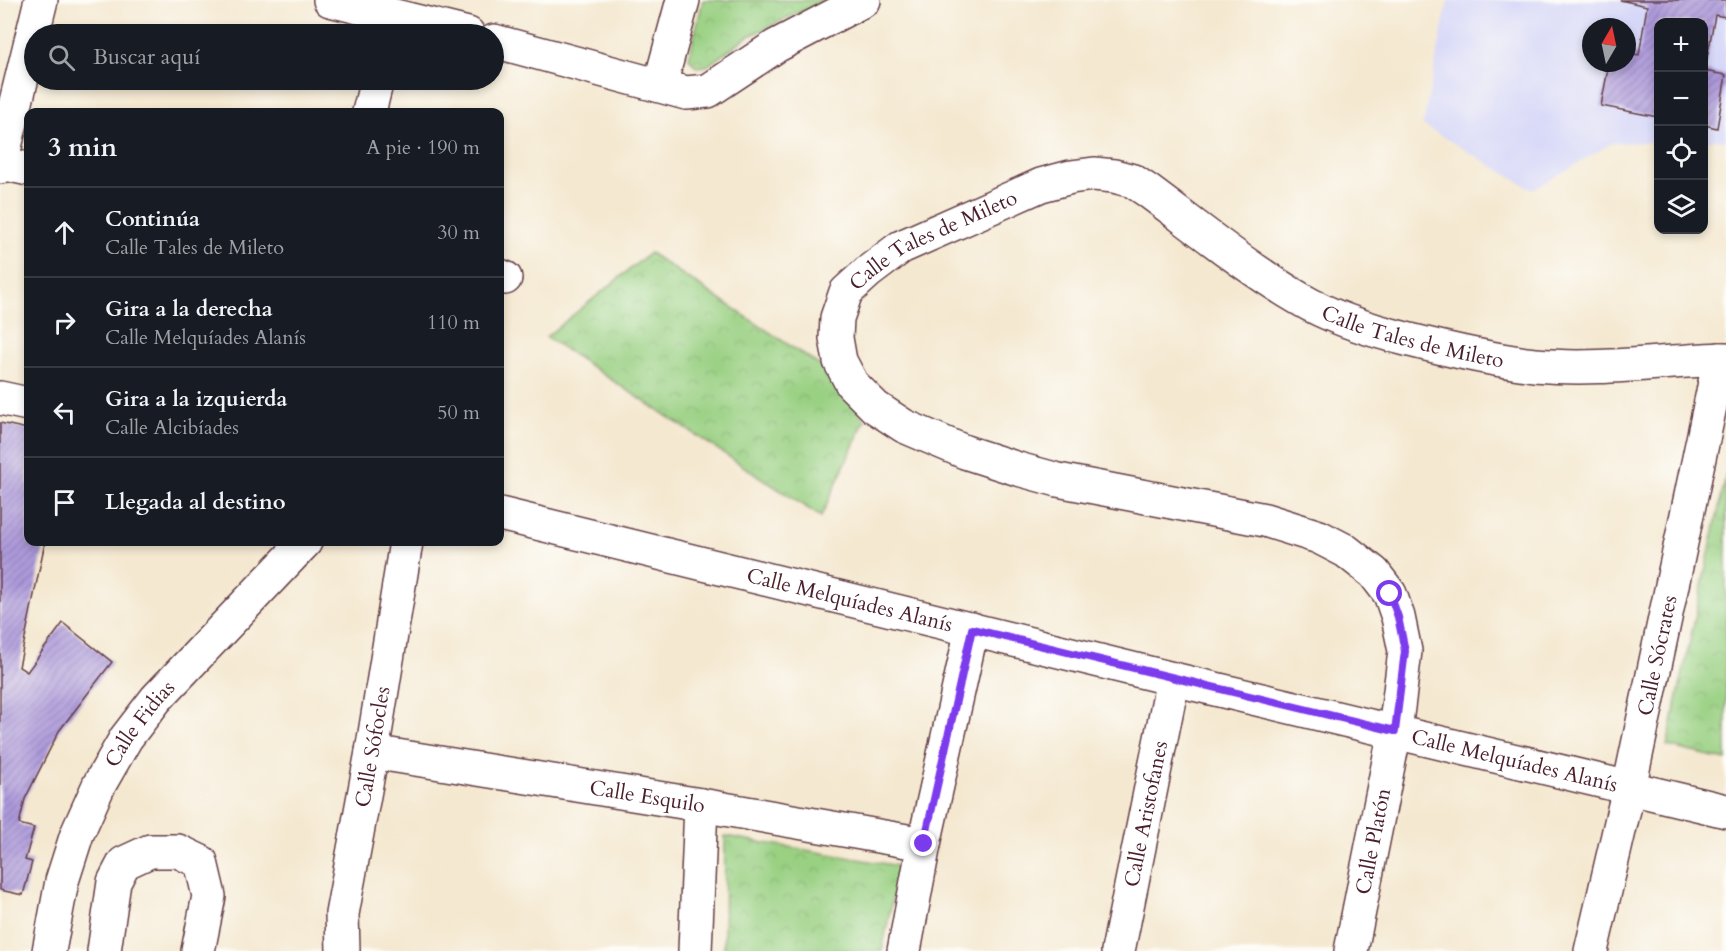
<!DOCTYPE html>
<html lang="es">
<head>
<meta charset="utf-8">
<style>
	:root { --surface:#171b24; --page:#20242c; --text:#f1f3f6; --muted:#9ea1a6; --line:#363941 }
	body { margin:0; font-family:Cardo,serif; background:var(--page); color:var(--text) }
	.controls { position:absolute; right:18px; top:18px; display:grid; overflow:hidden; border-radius:12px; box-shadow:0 3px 9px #0003 }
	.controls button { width:54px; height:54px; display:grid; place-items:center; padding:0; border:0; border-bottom:2px solid var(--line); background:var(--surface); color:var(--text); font:30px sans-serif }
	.compass { position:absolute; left:1582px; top:18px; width:54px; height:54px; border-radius:50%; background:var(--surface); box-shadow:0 3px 9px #0003; rotate:9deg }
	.stop { position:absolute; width:18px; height:18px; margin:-14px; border:4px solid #7c3aed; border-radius:50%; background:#fff }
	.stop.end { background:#7c3aed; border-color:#fff; box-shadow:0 2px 6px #0008 }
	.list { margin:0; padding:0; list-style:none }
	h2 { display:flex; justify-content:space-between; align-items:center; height:78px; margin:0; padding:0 24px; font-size:26px }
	h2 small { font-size:20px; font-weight:400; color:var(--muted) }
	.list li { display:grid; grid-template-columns:39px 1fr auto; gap:18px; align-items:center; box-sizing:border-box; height:90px; padding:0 24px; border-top:2px solid var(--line) }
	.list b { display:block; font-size:22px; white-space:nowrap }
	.list p { margin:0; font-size:20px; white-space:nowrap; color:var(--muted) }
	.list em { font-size:20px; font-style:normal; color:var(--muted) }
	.icon { flex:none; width:33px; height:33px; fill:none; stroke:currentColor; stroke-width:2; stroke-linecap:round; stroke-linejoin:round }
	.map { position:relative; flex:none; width:1726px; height:951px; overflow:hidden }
	.search { position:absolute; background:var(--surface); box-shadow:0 3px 9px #0003; left:24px; top:24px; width:480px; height:66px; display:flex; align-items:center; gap:15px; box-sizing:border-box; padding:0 21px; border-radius:33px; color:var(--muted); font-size:22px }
	.panel { position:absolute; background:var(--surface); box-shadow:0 3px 9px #0003; left:24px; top:108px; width:480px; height:438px; border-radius:12px }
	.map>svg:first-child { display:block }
	.built { fill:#d6d7f8; fill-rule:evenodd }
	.park { fill:url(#park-crowns); stroke:#727856; stroke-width:1.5 }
	.building { fill:url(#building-hatch) }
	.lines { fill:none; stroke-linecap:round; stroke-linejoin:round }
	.minor-casing { stroke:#643d44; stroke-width:36 }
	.major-casing { stroke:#643d44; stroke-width:36 }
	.minor { stroke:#fff; stroke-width:33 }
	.major { stroke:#fff; stroke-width:33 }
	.route { stroke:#7c3aed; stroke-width:8 }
	.labels { text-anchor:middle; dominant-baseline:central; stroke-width:4.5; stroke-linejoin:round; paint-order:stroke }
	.street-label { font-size:21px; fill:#4a1f2b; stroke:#fdfcf7 }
</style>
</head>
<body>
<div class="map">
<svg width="1726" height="951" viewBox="0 0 1726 951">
	<defs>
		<pattern id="park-crowns" width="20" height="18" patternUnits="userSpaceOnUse" patternTransform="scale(1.5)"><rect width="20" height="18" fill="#99d082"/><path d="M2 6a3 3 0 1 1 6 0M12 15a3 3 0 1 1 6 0" fill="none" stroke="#85b270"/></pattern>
		<pattern id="building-hatch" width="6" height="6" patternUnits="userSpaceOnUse" patternTransform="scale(1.5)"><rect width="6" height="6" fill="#ad9adb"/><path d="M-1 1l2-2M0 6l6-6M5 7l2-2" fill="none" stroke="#8f7db2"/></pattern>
	</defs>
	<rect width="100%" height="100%" fill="#fdfcf7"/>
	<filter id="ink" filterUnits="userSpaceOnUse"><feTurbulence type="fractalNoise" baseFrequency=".0167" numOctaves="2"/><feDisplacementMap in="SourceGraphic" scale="12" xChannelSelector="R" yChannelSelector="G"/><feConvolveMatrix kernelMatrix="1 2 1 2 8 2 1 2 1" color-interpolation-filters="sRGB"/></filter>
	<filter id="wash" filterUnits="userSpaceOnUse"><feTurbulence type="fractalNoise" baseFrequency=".008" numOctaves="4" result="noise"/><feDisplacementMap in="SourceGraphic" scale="24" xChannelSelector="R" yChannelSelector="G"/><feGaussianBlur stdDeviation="1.35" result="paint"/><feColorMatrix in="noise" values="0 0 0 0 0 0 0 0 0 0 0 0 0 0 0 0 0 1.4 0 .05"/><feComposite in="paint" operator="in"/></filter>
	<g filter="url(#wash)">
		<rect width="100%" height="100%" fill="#f4e8d0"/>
		<path class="built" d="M 1448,0 L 1726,0 L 1726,140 L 1704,140 L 1704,22 L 1658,22 L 1658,142 L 1612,143 L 1533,190 L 1423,125 ZM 1591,27 L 1627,27 L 1627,63 L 1591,63 Z"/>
		<g class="park">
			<path d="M 703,0 L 826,0 L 747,37 L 707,66 L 696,67 L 689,58 Z"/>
			<path d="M 650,253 L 822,367 L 865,420 L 821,517 L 546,337 Z"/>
			<path d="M 1726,475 L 1726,760 L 1667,746 Z"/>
			<path d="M 725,836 L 899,866 L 882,951 L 724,951 Z"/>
		</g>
		<g id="blocks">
			<g class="building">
				<path d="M 1620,0 L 1726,0 L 1726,17 L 1715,15 L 1705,69 L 1704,22 L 1658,22 L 1658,117 L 1601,106 L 1609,63 L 1627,63 L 1627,53 L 1639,55 L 1647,6 Z"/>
				<path d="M 1704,71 L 1726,75 L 1717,128 L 1704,125 Z"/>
				<path d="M 0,423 L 28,429 L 28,542 L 45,542 L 19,667 L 27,672 L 63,623 L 112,662 L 59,731 L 25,799 L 19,824 L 34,828 L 25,860 L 32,862 L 23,895 L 0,890 Z"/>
			</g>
		</g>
	</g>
	<g filter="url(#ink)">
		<use href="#blocks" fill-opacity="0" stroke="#643d44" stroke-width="1.5"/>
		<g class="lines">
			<defs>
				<g id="minor">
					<path d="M 330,0 L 468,34"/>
					<path d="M 494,41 L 686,93 L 708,91 L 776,46 L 864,0"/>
					<path d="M 660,85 L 683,0"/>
					<path d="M 369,112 L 377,80"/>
					<path d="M 1,163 L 28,169"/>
					<path d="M 500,276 L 505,278"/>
					<path d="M 0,398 L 28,404"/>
					<path id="s1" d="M 500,514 L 1173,679 L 1726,811"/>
					<path id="s2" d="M 372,752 L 701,805 L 924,844"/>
					<path id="s3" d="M 49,951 L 62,881 L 77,834 L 99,785 L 126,738 L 156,699 L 305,542"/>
					<path d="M 104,951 L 114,882 L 124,863 L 150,851 L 178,851 L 201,862 L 209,896 L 198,951"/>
					<path id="s4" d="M 343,951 L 342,914 L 372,752 L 406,542"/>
					<path d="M 695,951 L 701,805"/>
					<path d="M 904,951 L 924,844 L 972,629"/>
					<path id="s5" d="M 1118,951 L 1173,679"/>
					<path id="s6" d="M 1351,951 L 1395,731 L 1405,651 L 1398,617 L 1390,594 L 1374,573 L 1346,551 L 1319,537 L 1265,520 L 1058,480 L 1018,469 L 965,452 L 904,426 L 875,407 L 852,384 L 840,361 L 836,338 L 837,318 L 846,292 L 868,272 L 901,247 L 1041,185 L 1071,177 L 1094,174 L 1114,176 L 1133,181 L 1148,191 C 1198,228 1247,268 1300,299 C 1332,318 1370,330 1406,339 C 1449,350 1492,360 1535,365 C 1598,371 1663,361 1726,359"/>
					<path id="s7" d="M 1591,951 L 1629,788 L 1720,359"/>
				</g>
				<path id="major" d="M 0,167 L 41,0"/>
			</defs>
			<use href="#minor" class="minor-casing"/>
			<use href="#major" class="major-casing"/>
			<use href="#minor" class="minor"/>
			<use href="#major" class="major"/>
		</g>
	</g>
	<g class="lines" filter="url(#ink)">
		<path class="route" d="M 924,844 L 972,629 L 1395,731 L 1405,651 L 1398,617 L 1390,594"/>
	</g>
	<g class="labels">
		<g class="street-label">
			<text stroke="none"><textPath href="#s6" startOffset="1154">Calle Tales de Mileto</textPath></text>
			<text stroke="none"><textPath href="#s6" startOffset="1694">Calle Tales de Mileto</textPath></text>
			<text stroke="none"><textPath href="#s1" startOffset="360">Calle Melquíades Alanís</textPath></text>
			<text stroke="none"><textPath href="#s7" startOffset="303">Calle Sócrates</textPath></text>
			<text stroke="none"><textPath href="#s3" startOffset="248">Calle Fidias</textPath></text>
			<text stroke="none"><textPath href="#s4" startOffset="207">Calle Sófocles</textPath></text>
			<text stroke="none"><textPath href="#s1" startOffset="1044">Calle Melquíades Alanís</textPath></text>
			<text stroke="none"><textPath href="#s2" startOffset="279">Calle Esquilo</textPath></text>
			<text stroke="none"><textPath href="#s5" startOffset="140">Calle Aristofanes</textPath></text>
			<text stroke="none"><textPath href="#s6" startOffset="112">Calle Platón</textPath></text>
		</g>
	</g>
</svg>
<div class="controls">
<button>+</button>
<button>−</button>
<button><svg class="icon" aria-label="locate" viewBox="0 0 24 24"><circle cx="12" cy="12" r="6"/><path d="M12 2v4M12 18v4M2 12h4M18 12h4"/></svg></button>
<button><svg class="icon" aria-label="layers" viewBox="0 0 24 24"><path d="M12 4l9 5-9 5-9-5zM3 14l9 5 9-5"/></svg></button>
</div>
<svg class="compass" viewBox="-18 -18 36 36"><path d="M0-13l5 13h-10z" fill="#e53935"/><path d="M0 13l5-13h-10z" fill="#9ea1a6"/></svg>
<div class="stop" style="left:1390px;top:594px"></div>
<div class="stop end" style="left:924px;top:844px"></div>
<div class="search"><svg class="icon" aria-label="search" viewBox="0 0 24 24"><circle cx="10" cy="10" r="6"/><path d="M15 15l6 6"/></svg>Buscar aquí</div>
<section class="panel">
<h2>3 min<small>A pie · 190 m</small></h2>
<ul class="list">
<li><svg class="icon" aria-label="ahead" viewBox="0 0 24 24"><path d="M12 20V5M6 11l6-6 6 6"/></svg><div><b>Continúa</b><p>Calle Tales de Mileto</p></div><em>30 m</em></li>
<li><svg class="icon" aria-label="right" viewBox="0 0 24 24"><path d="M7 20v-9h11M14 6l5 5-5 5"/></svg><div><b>Gira a la derecha</b><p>Calle Melquíades Alanís</p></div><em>110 m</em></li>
<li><svg class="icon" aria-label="left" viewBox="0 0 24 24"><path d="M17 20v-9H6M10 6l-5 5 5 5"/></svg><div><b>Gira a la izquierda</b><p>Calle Alcibíades</p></div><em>50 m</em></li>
<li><svg class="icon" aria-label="arrive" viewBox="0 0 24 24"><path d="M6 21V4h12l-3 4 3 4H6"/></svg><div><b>Llegada al destino</b></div></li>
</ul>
</section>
</div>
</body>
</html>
